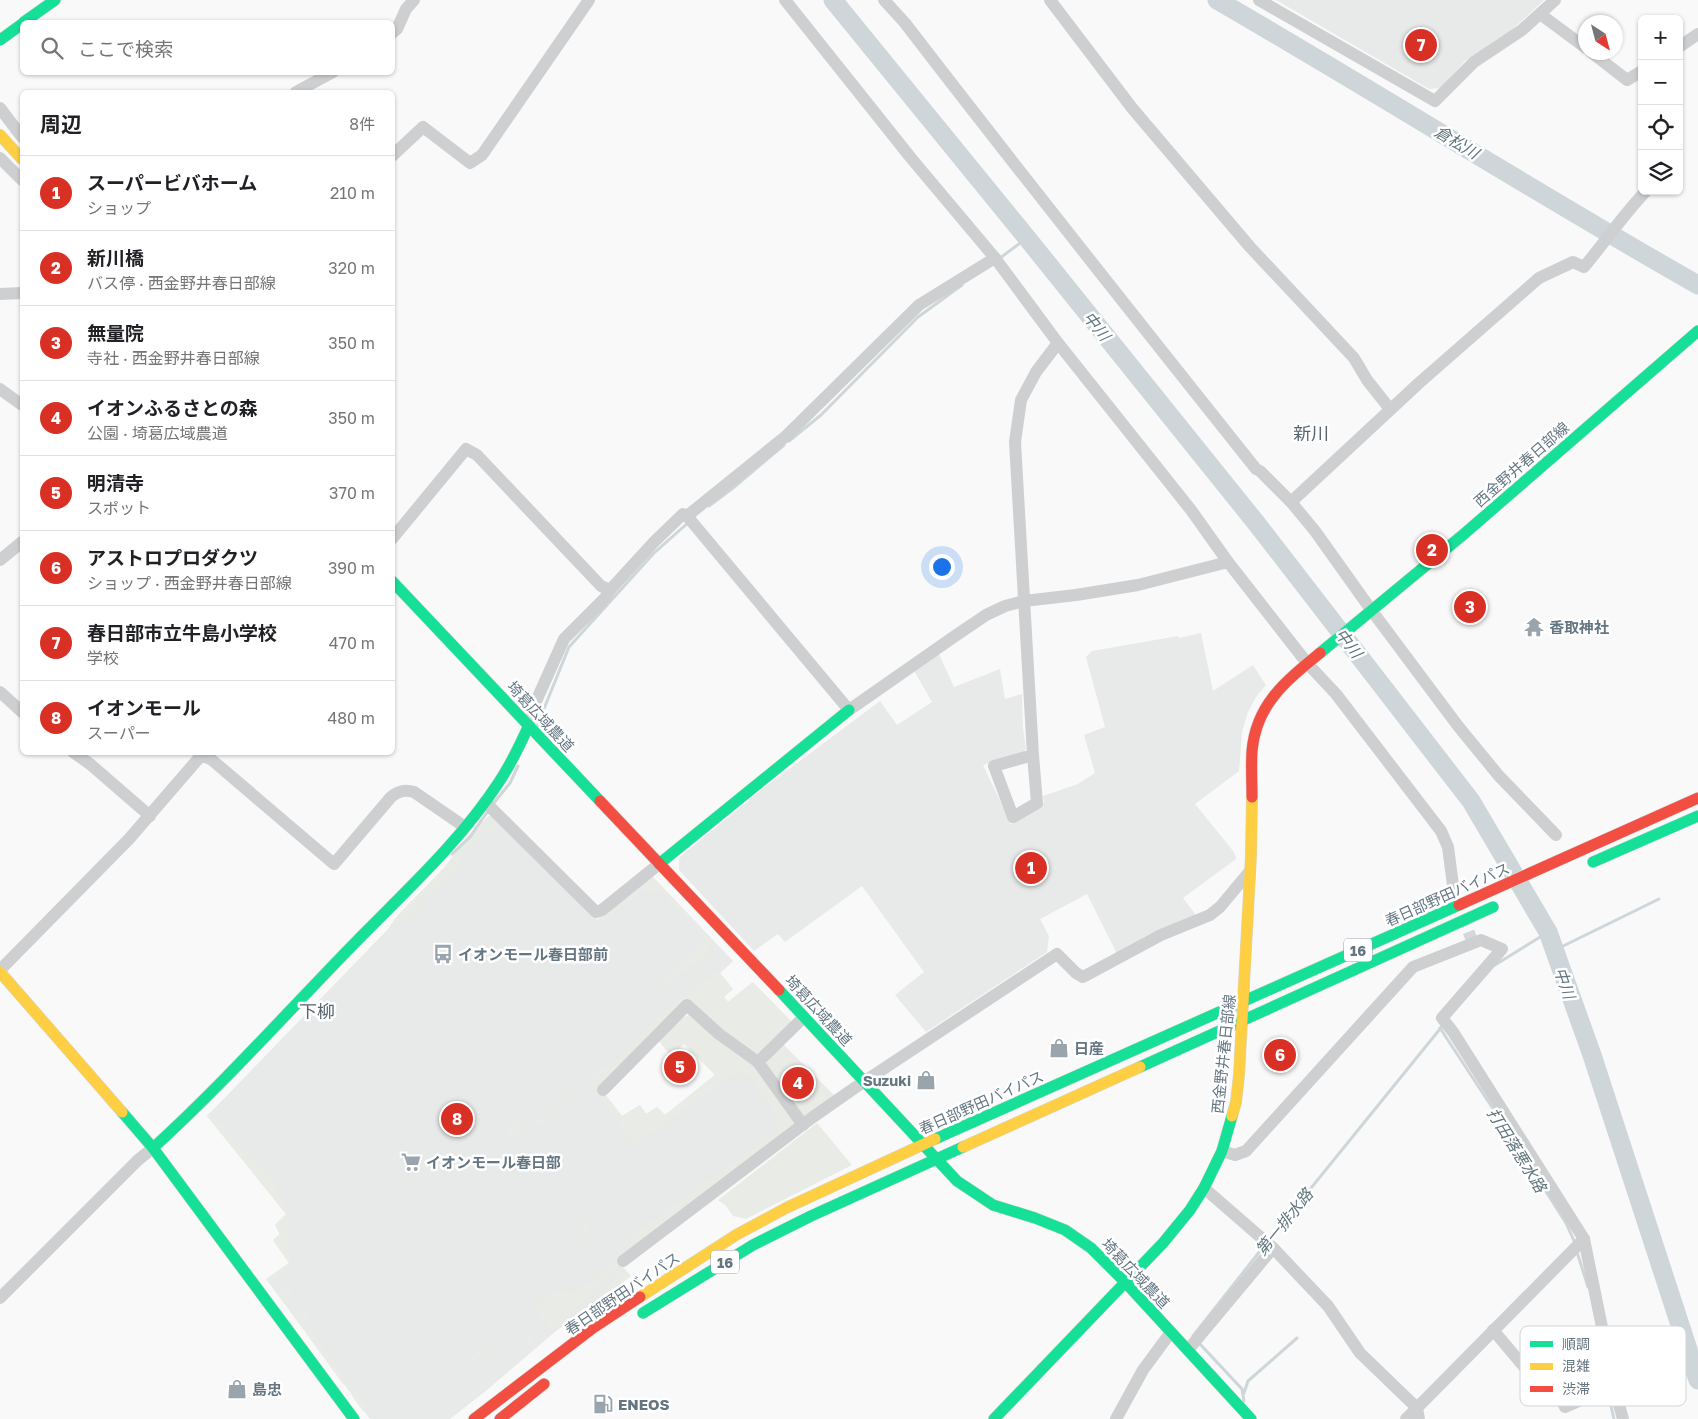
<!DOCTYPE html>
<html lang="ja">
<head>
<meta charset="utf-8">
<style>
	:root { --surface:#fff; --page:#f6f6f6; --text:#202124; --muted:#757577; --line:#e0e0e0; --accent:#d93025 }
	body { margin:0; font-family:"Golos Text","Noto Sans JP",sans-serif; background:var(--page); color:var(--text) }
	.controls { position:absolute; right:15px; top:15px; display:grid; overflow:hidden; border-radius:8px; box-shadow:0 1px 4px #0004 }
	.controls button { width:45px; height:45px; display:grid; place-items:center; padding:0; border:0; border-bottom:1px solid var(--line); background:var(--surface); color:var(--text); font:25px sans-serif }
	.compass { position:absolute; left:1578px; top:15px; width:45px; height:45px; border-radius:50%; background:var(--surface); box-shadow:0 1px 4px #0004; rotate:144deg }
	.you { position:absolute; left:941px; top:566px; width:18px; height:18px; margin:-12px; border:4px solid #fff; border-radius:50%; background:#1a73e8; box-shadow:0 0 0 8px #1a73e833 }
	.badge { display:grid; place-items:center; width:32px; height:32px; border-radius:50%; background:var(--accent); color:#fff; font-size:16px; font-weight:700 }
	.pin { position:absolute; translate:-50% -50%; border:2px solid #fff; box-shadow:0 1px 5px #0006 }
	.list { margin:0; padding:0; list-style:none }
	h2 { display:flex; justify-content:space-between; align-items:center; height:65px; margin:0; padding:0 20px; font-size:21px }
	h2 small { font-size:16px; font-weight:400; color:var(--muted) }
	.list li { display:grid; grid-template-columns:32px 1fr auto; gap:15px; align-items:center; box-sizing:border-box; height:75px; padding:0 20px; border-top:1px solid var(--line) }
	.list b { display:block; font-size:19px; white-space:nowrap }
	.list p { margin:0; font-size:16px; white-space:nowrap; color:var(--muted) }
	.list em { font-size:16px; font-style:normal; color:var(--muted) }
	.icon { flex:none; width:28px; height:28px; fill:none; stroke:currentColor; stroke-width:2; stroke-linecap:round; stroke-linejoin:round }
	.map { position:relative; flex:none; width:1698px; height:1419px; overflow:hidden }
	.search { position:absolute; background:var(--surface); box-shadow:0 1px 4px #0004; left:20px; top:20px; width:375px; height:55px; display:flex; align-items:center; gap:12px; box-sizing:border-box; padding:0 18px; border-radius:8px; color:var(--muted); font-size:19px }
	.panel { position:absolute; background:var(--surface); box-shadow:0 1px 4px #0004; left:20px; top:90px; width:375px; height:665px; border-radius:8px }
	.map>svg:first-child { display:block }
	.built { fill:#e8e9e9 }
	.green { fill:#e8ebe6 }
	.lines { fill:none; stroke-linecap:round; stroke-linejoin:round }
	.stream { stroke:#ced6d9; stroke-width:3 }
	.river { stroke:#ced6d9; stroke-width:19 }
	.street-tunnel { stroke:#d4d8dc; stroke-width:12; stroke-dasharray:12 6; stroke-linecap:butt }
	.fast-casing { stroke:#d5d6d7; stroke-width:12 }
	.slow-casing { stroke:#d5d6d7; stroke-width:12 }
	.jam-casing { stroke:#d5d6d7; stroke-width:12 }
	.street { stroke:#cecfd0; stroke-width:12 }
	.fast { stroke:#16e098; stroke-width:11 }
	.slow { stroke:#ffcf43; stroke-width:11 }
	.jam { stroke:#f24e42; stroke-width:11 }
	.labels { text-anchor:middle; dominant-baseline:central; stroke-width:5; stroke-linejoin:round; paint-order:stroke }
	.shield { fill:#fff; stroke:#939fa8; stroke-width:1 }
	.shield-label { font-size:14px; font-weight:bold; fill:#657683 }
	.street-label { font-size:15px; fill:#657683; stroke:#fff }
	.poi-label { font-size:15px; font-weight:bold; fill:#657683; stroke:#fff; text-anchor:start }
	.water-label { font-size:16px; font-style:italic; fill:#60757c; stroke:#fff }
	.quarter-label { font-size:18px; fill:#57646e; stroke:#fff }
	.key { fill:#fff; stroke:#d1d6da; stroke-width:1 }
	.key-label { font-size:14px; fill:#657683 }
</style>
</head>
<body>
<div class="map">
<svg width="1698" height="1419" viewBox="0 0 1698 1419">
	<rect width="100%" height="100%" fill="#f9f9f9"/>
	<g class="built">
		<path d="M 1276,0 L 1544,0 L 1513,29 L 1465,61 L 1441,88 L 1429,89 Z"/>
		<path d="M 1201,633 L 1213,691 L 1253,665 L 1266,685 L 1256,697 L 1248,712 L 1242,732 L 1239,771 L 1195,804 L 1234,852 L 1236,859 L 1183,898 L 1196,915 L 1146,936 L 1117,954 L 1087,894 L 1040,919 L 1049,936 L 1047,952 L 926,1032 L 895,995 L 924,972 L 862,886 L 785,942 L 778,934 L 754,951 L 679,870 L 679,858 L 765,787 L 880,701 L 897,725 L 932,702 L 913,669 L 938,652 L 954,687 L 1000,669 L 1005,699 L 1022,694 L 1023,728 L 1026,748 L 1023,753 L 983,765 L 1011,824 L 1044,802 L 1043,796 L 1078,784 L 1095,773 L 1084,735 L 1105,727 L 1086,657 L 1092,651 L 1178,636 L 1179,638 Z"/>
		<path d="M 489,816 L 495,816 L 597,920 L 652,876 L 733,961 L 720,973 L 733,989 L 724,997 L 728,1002 L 753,982 L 761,1053 L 688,999 L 603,1092 L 622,1116 L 640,1105 L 646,1114 L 657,1107 L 665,1115 L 716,1074 L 733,1051 L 795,1122 L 621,1265 L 631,1276 L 556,1331 L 487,1390 L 450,1419 L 370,1419 L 266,1279 L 289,1263 L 273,1240 L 280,1234 L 275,1225 L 286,1214 L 207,1116 L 388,929 L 394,920 L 444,868 L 466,839 Z"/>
	</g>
	<g class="green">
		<path d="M 489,816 L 495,816 L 501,822 L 500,826 L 494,833 L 489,829 L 460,858 L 464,863 L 431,897 L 426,893 L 416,904 L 420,909 L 405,923 L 397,916 L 444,868 L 466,839 Z"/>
		<path d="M 652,876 L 711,938 L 710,951 L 659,992 L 653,986 L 658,989 L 704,943 L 698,938 L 702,933 L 667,900 L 668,898 L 659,890 L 654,896 L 651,895 L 645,889 L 599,923 L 604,929 L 603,930 L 589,917 L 592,914 L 597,920 Z"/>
		<path d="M 733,961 L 720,973 L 733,989 L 724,997 L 728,1002 L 753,982 L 792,1022 L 761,1053 L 755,1054 L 722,1031 L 688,999 L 601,1089 L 622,1116 L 640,1105 L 646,1114 L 657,1107 L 665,1115 L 715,1075 L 684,1044 L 671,1056 L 658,1040 L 680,1019 L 691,1014 L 753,1064 L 795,1122 L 795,1127 L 629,1251 L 626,1248 L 633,1238 L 635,1227 L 636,1226 L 640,1230 L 778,1129 L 775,1124 L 780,1120 L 748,1074 L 741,1079 L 737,1072 L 634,1145 L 587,1079 L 616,1060 L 662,1013 L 730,962 Z"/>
		<path d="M 783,1044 L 835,1096 L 807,1117 L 802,1116 L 766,1067 L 767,1059 Z"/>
		<path d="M 568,1092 L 571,1092 L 572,1094 L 545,1114 L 548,1120 L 538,1127 L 535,1123 L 552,1104 Z"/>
		<path d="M 209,1113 L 257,1161 L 268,1174 L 283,1199 L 288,1213 L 290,1267 L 269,1283 L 266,1279 L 289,1263 L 273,1240 L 280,1234 L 275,1225 L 286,1214 L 207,1116 Z"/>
		<path d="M 523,1114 L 521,1139 L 519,1140 L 515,1134 L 482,1158 L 481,1156 L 508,1137 L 505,1132 L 507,1132 L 522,1118 L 520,1116 Z"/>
		<path d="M 817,1123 L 852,1165 L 746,1219 L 733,1216 L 726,1206 L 718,1200 Z"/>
		<path d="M 575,1212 L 579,1212 L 589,1226 L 591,1232 L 588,1236 L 517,1288 L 513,1281 L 515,1279 L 520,1284 L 584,1237 L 580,1231 L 585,1227 L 577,1215 L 571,1217 Z"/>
		<path d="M 561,1223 L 563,1223 L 566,1228 L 562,1225 L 506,1265 L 510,1270 L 506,1271 L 503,1267 L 505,1262 Z"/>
		<path d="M 614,1255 L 621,1265 L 551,1331 L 535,1310 C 536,1302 547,1292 556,1291 C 561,1291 563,1291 568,1289 L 573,1294 L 616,1263 L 612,1257 Z"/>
		<path d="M 625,1269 L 631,1276 L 582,1312 Z"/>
		<path d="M 284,1289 L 290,1289 L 295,1298 L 285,1305 L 277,1293 Z"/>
		<path d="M 304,1307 L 310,1317 L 300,1325 L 293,1315 Z"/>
		<path d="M 316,1325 L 317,1326 L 312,1331 L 346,1378 L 352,1373 L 354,1376 L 343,1384 L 306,1333 Z"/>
		<path d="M 505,1332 L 506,1334 L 474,1362 L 470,1357 Z"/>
		<path d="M 530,1334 L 535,1341 L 534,1343 C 520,1356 452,1419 438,1419 L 468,1398 L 529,1346 L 524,1339 Z"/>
		<path d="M 362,1389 L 365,1392 L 359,1397 L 368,1409 L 365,1411 L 363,1411 L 352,1396 Z"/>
	</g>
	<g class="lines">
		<g class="stream">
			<path d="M 1000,258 L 1027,238"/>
			<path d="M 789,441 L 821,415 L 918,317 L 962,285"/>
			<path d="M 709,506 L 733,488 L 784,445"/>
			<path d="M 537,726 L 569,647 L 654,553 L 689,522"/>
			<path d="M 493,804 L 510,783 L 518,766"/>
			<path d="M 452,854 L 470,837 L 488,811"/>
			<path d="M 1555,950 L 1659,899"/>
			<path d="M 1495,965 L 1548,932"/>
			<path d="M 1440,1028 L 1505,1127 L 1566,1223 L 1575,1243"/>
			<path d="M 1268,1241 L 1444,1024"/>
			<path d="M 1577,1252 L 1588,1287"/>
			<path d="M 1193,1336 L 1264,1246"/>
			<path d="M 1199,1343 L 1242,1389 L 1244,1401"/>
			<path d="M 1601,1354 L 1606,1385"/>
			<path d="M 1244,1393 L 1248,1381 L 1297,1338"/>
			<path d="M 1608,1393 L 1614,1419"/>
		</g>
		<g class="river">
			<path d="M 833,0 L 1027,238 L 1257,524 L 1471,801 L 1548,932 L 1592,1055 L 1698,1380"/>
			<path d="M 1217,0 C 1378,93 1536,193 1698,285"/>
		</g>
		<path class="street-tunnel" d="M 1462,915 L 1473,943"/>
		<defs>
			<g id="fast">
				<path d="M 24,22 L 55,0"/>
				<path d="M 0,40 L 22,24"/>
				<path d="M 392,581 L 600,801"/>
				<path d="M 1320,653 L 1464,534 L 1698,331"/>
				<path d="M 1593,862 L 1698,816"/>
				<path d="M 659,864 L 849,710"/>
				<path d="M 779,990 L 957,1181 L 993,1205 L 1035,1218 L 1065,1230 L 1091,1248 L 1125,1282 L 1251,1419"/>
				<path d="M 1140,1067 L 1493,907"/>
				<path d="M 122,1112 L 153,1148 L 354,1419"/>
				<path d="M 935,1139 L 1459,905"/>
				<path d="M 153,1148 C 221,1086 283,1017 347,951 C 399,897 458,845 499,782 C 511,764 520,745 529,725"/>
				<path d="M 643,1313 L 753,1245 L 811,1216 L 963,1147"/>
				<path d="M 994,1419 L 1163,1243 L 1190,1210 L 1204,1188 L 1222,1151 L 1232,1116"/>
			</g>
			<g id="slow">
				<path d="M 0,135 L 22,159"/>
				<path d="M 0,972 L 122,1112"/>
				<path d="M 1232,1116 L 1236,1102 L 1239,1075 L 1251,856 L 1252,797"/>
				<path d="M 963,1147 L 1140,1067"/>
				<path d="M 640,1297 L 736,1235 L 786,1208 L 935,1139"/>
			</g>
			<g id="jam">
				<path d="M 1252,797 C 1252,782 1251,766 1252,751 C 1256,704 1286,681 1320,653"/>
				<path d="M 600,801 L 779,990"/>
				<path d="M 1459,905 L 1698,798"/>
				<path d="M 474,1419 L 593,1328 L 640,1297"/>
				<path d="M 500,1419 L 544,1384"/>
			</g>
		</defs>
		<use href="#fast" class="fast-casing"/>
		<use href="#slow" class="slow-casing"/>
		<use href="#jam" class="jam-casing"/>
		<g class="street">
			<path d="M 785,0 L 911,158 L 995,258 L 1058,343 L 1191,510 L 1228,562 L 1307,663 L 1336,694 L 1441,831 L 1448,847 L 1454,893"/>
			<path d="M 884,0 L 905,23 C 1020,173 1138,321 1256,469 L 1260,471 L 1291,502 L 1315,531 L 1372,611 L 1458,726 L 1499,776 L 1556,835"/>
			<path d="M 1050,0 L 1132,108 L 1250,247 L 1354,358 L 1367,380 L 1390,409"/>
			<path d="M 1259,0 L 1435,101 L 1474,62 L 1522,30 L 1555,0"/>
			<path d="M 1540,14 L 1586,48"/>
			<path d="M 392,33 L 397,29 L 406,9 L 414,0"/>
			<path d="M 1679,47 L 1698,34"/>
			<path d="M 1591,52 L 1627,80 L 1642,71"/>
			<path d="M 296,92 L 333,72"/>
			<path d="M 0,108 L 22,137"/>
			<path d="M 392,156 L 423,127 L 470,163 L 482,155 L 589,0"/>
			<path d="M 0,158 L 22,180"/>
			<path d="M 0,294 L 22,293"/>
			<path d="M 0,389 L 22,405"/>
			<path d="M 1291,502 L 1419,383 L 1539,278 L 1573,262 L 1584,267 C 1605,242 1623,215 1646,191"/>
			<path d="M 687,516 L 849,710 L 955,636 L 986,615 L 1005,606 L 1024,601 L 1076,595 L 1138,585 L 1228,562"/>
			<path d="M 392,539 L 466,449 L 477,455 L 601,586 L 610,590"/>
			<path d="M 0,560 L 22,542"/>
			<path d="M 0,692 L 22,712"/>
			<path d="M 529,725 L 533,708 L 564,639 L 605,598 L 610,590 L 654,542 L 683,514 L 687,516 L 785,437 L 919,305 L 995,258"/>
			<path d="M 73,752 L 90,764 L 150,816"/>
			<path d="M 1033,755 L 994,766 L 1013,817 L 1037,803 L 1033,755 L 1015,442 L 1021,400 L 1036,372 L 1058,343"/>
			<path d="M 485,802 L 596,912 L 602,910 L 659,864"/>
			<path d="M 0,970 L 129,839 L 198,759 L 204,756 L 212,760 L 334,864 L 391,797 C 398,791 405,789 414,792 L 465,827"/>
			<path d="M 758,1062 L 804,1017"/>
			<path d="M 603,1090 L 687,1005 L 719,1034 L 758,1062 L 803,1125"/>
			<path d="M 1222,1151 L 1235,1155 L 1246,1151 L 1413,967 L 1481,940 L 1502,949 L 1442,1018 L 1453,1032 L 1584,1239 L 1614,1386 L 1623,1419"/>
			<path d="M 1204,1188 L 1273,1248 L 1328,1306 L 1360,1353 L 1417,1408 L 1419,1419"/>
			<path d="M 623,1261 L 813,1117 L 856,1087 L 1057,954 L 1076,973 L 1083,977 L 1161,935 L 1210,915 L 1220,907 L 1250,871"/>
			<path d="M 0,1298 L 138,1160 L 153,1148"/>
			<path d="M 1493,1330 L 1542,1388 L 1554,1382 L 1565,1407 L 1614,1386"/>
			<path d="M 1188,1350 L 1273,1248"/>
			<path d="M 1116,1419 L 1143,1370 L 1171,1332"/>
			<path d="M 1406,1419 L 1584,1239"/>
		</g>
		<use href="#fast" class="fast"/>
		<use href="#slow" class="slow"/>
		<use href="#jam" class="jam"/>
	</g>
	<defs>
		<symbol id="temple-bare" viewBox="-9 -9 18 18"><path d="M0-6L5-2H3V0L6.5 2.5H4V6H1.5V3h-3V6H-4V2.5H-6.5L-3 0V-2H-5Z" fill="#99a4ac" stroke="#fff" stroke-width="2.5" paint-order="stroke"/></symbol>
		<symbol id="bus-bare" viewBox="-9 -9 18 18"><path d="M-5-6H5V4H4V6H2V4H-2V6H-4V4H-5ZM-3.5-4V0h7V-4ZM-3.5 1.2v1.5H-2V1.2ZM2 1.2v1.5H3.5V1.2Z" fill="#99a4ac" stroke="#fff" stroke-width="2.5" paint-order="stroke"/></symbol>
		<symbol id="shop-bare" viewBox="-9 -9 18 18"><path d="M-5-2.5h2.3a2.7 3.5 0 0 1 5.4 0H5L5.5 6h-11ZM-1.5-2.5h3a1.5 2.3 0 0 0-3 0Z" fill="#99a4ac" stroke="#fff" stroke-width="2.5" paint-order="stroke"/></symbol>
		<symbol id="supermarket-bare" viewBox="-9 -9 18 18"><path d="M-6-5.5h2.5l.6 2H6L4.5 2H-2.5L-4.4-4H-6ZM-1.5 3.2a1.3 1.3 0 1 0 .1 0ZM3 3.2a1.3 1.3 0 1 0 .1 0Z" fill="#99a4ac" stroke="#fff" stroke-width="2.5" paint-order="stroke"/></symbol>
		<symbol id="fuel-bare" viewBox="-9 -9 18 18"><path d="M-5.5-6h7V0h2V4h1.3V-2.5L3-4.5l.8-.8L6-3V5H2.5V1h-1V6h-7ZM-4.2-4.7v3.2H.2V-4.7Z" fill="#99a4ac" stroke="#fff" stroke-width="2.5" paint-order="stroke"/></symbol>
	</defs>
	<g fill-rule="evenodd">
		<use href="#temple-bare" x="1520" y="613" width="28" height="28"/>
		<use href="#bus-bare" x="429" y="940" width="28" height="28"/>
		<use href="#shop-bare" x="1045" y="1034" width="28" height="28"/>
		<use href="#shop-bare" x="912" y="1066" width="28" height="28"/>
		<use href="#supermarket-bare" x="397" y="1148" width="28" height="28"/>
		<use href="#shop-bare" x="223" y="1375" width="28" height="28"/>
		<use href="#fuel-bare" x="589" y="1390" width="28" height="28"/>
	</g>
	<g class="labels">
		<g class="shield">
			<rect x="1344" y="938.5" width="28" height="23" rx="4"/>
			<rect x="711" y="1250.5" width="28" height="23" rx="4"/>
		</g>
		<g class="shield-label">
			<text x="1358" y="950">16</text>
			<text x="725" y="1262">16</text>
		</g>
		<g class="street-label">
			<text transform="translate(1521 464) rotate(-41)">西金野井春日部線</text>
			<text transform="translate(541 716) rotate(47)">埼葛広域農道</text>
			<text transform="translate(1447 894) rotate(-24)">春日部野田バイパス</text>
			<text transform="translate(819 1010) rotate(47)">埼葛広域農道</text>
			<text transform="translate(1223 1054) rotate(-84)">西金野井春日部線</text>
			<text transform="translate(981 1102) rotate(-24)">春日部野田バイパス</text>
			<text transform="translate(1136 1273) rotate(46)">埼葛広域農道</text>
			<text transform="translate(622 1293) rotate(-34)">春日部野田バイパス</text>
		</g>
		<g class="poi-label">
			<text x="1549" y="627">香取神社</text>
			<text x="458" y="954">イオンモール春日部前</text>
			<text x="1074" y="1048">日産</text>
			<text x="911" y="1080" text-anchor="end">Suzuki</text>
			<text x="426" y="1162">イオンモール春日部</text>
			<text x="252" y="1389">島忠</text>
			<text x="618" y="1404">ENEOS</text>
		</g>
		<g class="water-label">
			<text transform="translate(1457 142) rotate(31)">倉松川</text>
			<text transform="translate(1097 326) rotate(51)">中川</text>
			<text transform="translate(1349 643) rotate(52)">中川</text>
			<text transform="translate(1565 983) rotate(71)">中川</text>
			<text transform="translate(1517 1150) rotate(58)">打田落悪水路</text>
			<text transform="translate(1284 1222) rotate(-51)">第一排水路</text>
		</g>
		<g class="quarter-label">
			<text x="1311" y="433">新川</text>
			<text x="317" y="1011">下柳</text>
		</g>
	</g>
	<rect x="1520" y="1326" width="166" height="80" rx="8" class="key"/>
	<rect x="1530" y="1341" width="23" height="6" fill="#16e098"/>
	<rect x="1530" y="1363" width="23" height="7" fill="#ffcf43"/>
	<rect x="1530" y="1386" width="23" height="6" fill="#f24e42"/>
	<g class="key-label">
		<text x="1562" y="1349">順調</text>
		<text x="1562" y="1371">混雑</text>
		<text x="1562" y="1394">渋滞</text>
	</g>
</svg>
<div class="controls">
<button>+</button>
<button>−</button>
<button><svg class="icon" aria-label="locate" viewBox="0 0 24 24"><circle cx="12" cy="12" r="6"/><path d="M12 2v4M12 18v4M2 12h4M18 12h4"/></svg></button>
<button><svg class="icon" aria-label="layers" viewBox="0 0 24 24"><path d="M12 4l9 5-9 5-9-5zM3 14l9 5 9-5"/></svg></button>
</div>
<svg class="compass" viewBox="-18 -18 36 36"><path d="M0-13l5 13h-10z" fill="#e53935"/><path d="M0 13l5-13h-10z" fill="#757577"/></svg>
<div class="you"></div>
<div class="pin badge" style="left:1031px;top:868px">1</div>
<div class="pin badge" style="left:1432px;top:550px">2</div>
<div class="pin badge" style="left:1470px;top:607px">3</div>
<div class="pin badge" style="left:798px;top:1083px">4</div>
<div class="pin badge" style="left:680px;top:1067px">5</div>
<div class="pin badge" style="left:1280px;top:1055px">6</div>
<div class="pin badge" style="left:1421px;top:45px">7</div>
<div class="pin badge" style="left:457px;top:1119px">8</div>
<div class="search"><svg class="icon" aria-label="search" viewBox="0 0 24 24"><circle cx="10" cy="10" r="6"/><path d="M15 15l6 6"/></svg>ここで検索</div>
<section class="panel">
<h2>周辺<small>8件</small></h2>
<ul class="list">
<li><span class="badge">1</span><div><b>スーパービバホーム</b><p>ショップ</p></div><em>210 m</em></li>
<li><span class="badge">2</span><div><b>新川橋</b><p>バス停 · 西金野井春日部線</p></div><em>320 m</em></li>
<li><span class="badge">3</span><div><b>無量院</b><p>寺社 · 西金野井春日部線</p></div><em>350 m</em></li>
<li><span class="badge">4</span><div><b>イオンふるさとの森</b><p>公園 · 埼葛広域農道</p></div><em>350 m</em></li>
<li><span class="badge">5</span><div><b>明清寺</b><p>スポット</p></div><em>370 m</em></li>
<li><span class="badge">6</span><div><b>アストロプロダクツ</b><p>ショップ · 西金野井春日部線</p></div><em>390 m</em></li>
<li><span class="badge">7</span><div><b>春日部市立牛島小学校</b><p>学校</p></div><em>470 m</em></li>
<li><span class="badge">8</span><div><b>イオンモール</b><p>スーパー</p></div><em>480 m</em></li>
</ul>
</section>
</div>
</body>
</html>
